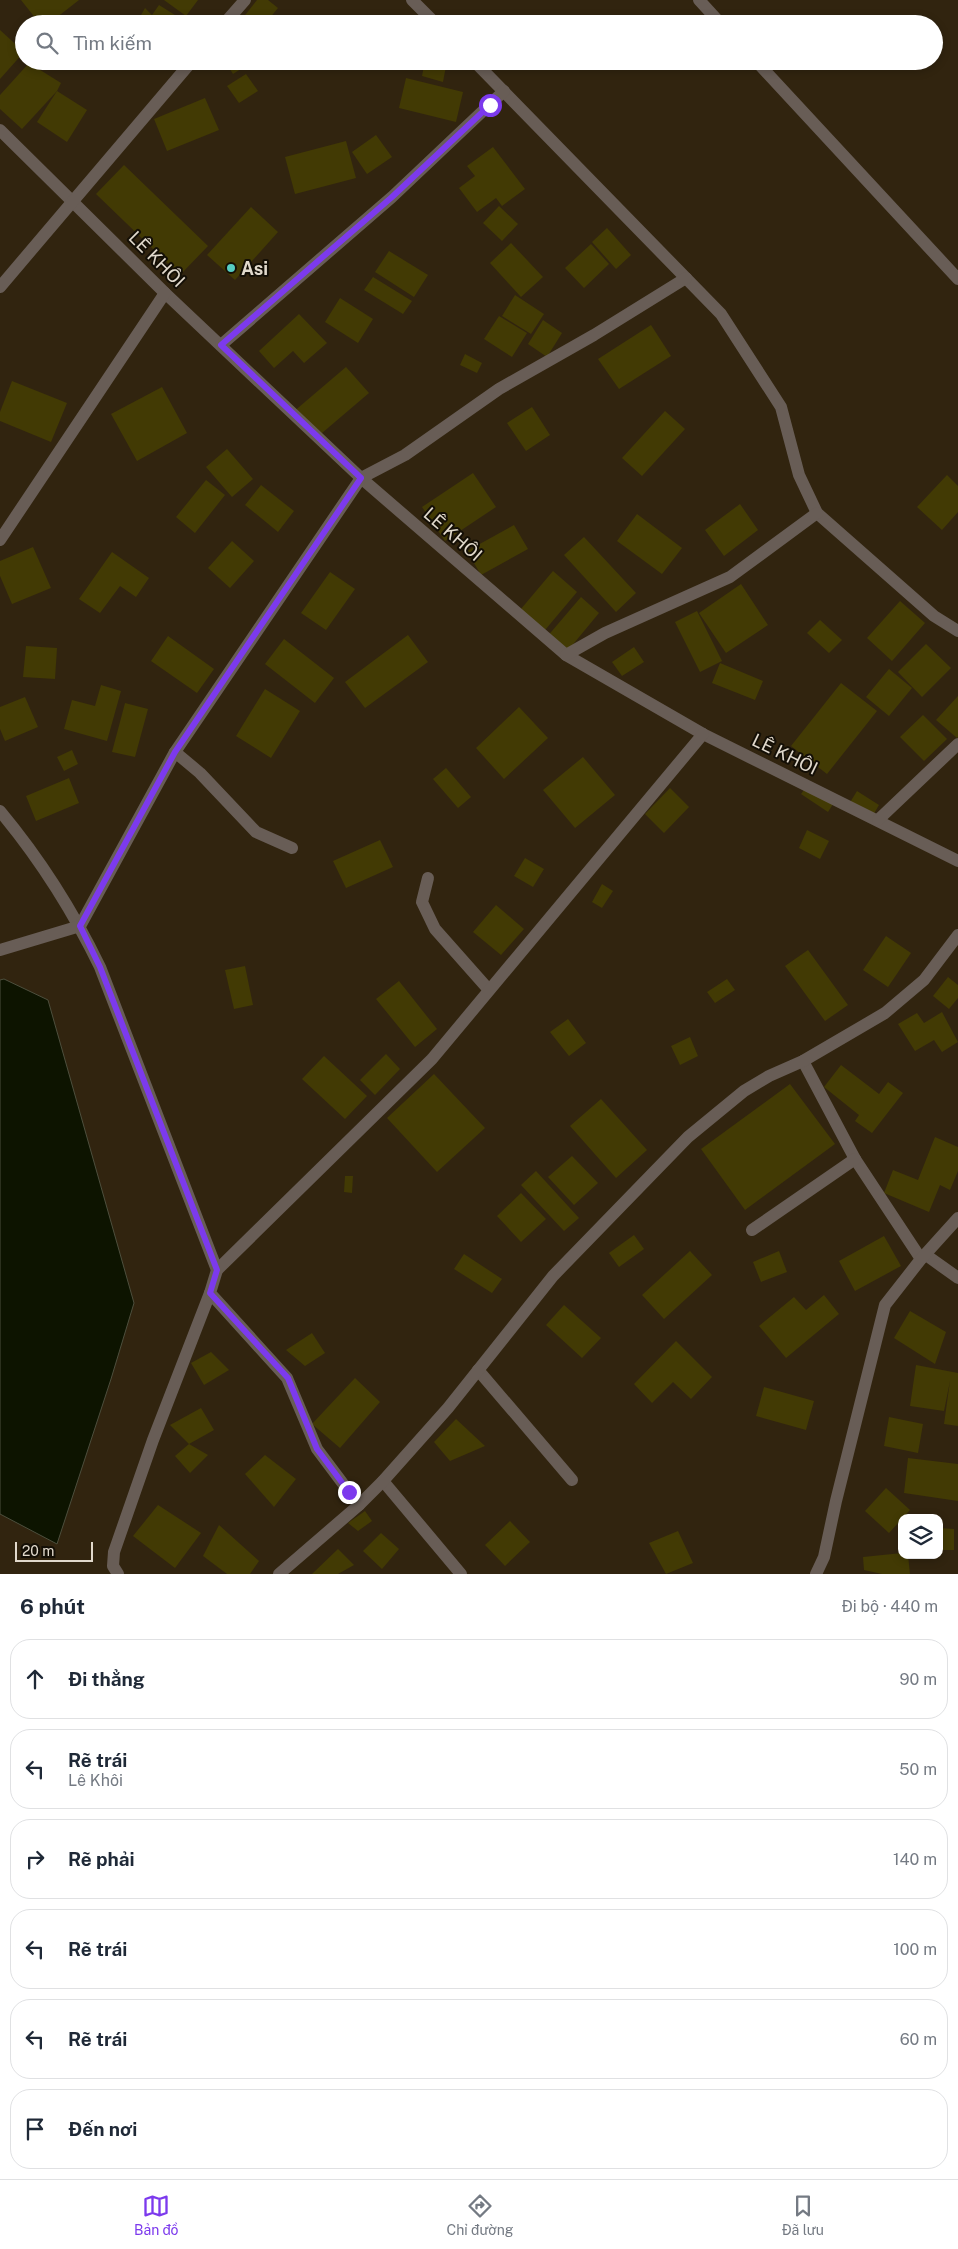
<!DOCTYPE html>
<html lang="vi">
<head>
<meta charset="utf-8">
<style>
	:root { --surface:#fff; --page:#f2f2f3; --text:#1f2937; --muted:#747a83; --line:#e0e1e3; --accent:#7c3aed }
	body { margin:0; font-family:"Public Sans",sans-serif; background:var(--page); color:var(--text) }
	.controls { position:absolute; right:15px; bottom:15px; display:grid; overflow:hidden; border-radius:10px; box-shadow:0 2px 8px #0003 }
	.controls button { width:45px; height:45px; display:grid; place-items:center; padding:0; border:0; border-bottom:1px solid var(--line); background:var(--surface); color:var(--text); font:25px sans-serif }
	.scale { position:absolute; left:15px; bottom:12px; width:78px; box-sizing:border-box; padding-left:5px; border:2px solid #e1d9cc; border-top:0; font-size:14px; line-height:18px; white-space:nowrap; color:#e1d9cc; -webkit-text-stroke:4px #140f06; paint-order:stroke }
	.stop { position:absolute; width:15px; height:15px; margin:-11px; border:4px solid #7c3aed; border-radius:50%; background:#fff }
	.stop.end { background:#7c3aed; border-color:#fff; box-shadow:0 1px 5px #0008 }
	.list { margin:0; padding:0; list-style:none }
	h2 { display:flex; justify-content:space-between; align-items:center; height:65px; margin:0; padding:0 20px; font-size:21px }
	h2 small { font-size:16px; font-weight:400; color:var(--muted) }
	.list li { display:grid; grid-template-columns:32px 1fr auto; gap:15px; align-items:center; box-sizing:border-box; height:80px; margin:0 10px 10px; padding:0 10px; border:1px solid var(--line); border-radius:20px }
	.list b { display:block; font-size:19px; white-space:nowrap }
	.list p { margin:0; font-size:16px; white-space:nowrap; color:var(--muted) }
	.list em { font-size:16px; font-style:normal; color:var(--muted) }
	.icon { flex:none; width:28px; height:28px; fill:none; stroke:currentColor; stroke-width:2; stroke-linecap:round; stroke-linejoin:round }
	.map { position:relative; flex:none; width:958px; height:1574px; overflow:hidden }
	.search { position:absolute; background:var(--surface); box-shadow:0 2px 8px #0003; left:15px; right:15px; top:15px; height:55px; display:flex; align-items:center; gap:12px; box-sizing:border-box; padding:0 18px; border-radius:28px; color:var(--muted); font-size:19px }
	.sheet { height:605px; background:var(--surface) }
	nav { display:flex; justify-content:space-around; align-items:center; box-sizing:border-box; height:70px; border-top:1px solid var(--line); background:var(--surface); font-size:14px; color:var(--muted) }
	nav a { display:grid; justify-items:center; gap:2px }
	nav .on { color:var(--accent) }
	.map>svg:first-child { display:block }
	.water { fill:#0d1400; stroke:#4d4f3d }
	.building { fill:#423a04 }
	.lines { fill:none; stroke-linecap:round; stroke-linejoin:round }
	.minor { stroke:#685d56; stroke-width:12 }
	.route { stroke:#7c3aed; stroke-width:6 }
	.poi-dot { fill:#56cec2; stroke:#140f06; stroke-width:2 }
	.labels { text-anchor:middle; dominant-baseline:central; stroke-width:4; stroke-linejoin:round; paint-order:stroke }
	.street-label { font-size:18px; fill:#e1d9cc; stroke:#140f06 }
	.poi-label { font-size:18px; font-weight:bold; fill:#e1d9cc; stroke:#140f06; text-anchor:start }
</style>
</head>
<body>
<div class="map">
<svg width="958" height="1574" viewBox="0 0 958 1574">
	<rect width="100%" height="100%" fill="#31240f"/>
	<path class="water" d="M 4,979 L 48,1000 L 134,1303 L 111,1379 L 57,1544 L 0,1514 L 0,980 Z"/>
	<g class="building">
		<path d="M 21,0 L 79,0 L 56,18 L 60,24 L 40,24 Z"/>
		<path d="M 164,0 L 198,0 L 186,16 Z"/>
		<path d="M 257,0 L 268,0 L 278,8 L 265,24 L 248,24 L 242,19 Z"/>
		<path d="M 159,5 L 183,20 L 178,24 L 136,24 L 145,8 L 152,15 Z"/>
		<path d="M 81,16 L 96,24 L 77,24 Z"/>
		<path d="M 0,30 L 24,52 L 0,79 Z"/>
		<path d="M 225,61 L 253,61 L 233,74 Z"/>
		<path d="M 425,61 L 447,61 L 443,82 L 422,76 Z"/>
		<path d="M 29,63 L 61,83 L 57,91 L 22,129 L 0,109 L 0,95 Z"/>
		<path d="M 246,74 L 258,91 L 239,103 L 227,86 Z"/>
		<path d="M 406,78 L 463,92 L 456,122 L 399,108 Z"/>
		<path d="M 57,91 L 87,110 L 67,142 L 37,122 Z"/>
		<path d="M 205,98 L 219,130 L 167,151 L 154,119 Z"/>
		<path d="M 376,135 L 392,157 L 367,174 L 352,152 Z"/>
		<path d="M 346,141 L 356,178 L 295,194 L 285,157 Z"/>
		<path d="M 493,147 L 525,189 L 502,206 L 496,198 L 477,212 L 459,188 L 475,176 L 467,166 Z"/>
		<path d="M 124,165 L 208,246 L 180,275 L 96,194 Z"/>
		<path d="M 499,206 L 518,224 L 502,241 L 483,223 Z"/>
		<path d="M 251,207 L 278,232 L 235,280 L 207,255 Z"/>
		<path d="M 607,228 L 631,255 L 616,269 L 592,242 Z"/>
		<path d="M 511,243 L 543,277 L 521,297 L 490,263 Z"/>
		<path d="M 591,244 L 609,264 L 584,288 L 565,268 Z"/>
		<path d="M 389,251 L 428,275 L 414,297 L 375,272 Z"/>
		<path d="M 373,277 L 412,301 L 403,314 L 364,290 Z"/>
		<path d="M 515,295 L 544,314 L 531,334 L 502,316 Z"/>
		<path d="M 340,298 L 373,319 L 358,343 L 325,322 Z"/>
		<path d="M 299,314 L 327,343 L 304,363 L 293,351 L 274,368 L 259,351 Z"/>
		<path d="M 499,316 L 527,333 L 512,357 L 484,339 Z"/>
		<path d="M 543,320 L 562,333 L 547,357 L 528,344 Z"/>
		<path d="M 651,325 L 671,356 L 619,389 L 598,359 Z"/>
		<path d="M 465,354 L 482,363 L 477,373 L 460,365 Z"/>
		<path d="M 346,367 L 369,393 L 315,439 L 292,413 Z"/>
		<path d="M 12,381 L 67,403 L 51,442 L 0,421 L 0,412 Z"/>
		<path d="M 162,387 L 187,433 L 137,461 L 111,414 Z"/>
		<path d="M 532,407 L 550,435 L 526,451 L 507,423 Z"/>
		<path d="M 665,411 L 685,429 L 642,476 L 622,458 Z"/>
		<path d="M 227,449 L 253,479 L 232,497 L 206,467 Z"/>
		<path d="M 473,473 L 496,507 L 445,541 L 422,507 Z"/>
		<path d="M 947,475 L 958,486 L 958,512 L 942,530 L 917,507 Z"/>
		<path d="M 206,480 L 225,495 L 195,533 L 176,517 Z"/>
		<path d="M 261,485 L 294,511 L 278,532 L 245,505 Z"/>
		<path d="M 740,504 L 758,530 L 724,556 L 705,530 Z"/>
		<path d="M 637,514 L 682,548 L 662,574 L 617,541 Z"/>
		<path d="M 514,525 L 528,549 L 481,575 L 467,551 Z"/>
		<path d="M 584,537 L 636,593 L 616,612 L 564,555 Z"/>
		<path d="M 232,541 L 254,561 L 230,588 L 208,568 Z"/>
		<path d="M 33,547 L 51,588 L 12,604 L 0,576 L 0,561 Z"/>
		<path d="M 112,552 L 149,578 L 136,597 L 120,586 L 100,613 L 79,599 Z"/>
		<path d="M 553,571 L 577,592 L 540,636 L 515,616 Z"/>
		<path d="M 330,572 L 355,589 L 326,630 L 301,613 Z"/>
		<path d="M 741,584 L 768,625 L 726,653 L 699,613 Z"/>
		<path d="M 581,597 L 599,613 L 565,654 L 546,638 Z"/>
		<path d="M 900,601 L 925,623 L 892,661 L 867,638 Z"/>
		<path d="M 697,611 L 722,661 L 700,672 L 675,622 Z"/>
		<path d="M 820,620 L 842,640 L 829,653 L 807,633 Z"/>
		<path d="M 408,635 L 428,662 L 365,708 L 345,682 Z"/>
		<path d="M 168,636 L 214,669 L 197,693 L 151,661 Z"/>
		<path d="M 284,639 L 334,678 L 315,703 L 265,664 Z"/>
		<path d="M 926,644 L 951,668 L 922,697 L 898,672 Z"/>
		<path d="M 26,646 L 57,648 L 55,679 L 23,677 Z"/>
		<path d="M 634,647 L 644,662 L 622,676 L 612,662 Z"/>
		<path d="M 720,663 L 763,681 L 755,700 L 712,683 Z"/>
		<path d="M 889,669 L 912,688 L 889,716 L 866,697 Z"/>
		<path d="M 841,683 L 877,711 L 827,774 L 791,746 Z"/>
		<path d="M 101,685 L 121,691 L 107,741 L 64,729 L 72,700 L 95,706 Z"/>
		<path d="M 265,689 L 300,711 L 271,758 L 236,736 Z"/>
		<path d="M 958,696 L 958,737 L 957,738 L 936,720 Z"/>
		<path d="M 25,697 L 38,727 L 5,741 L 0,729 L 0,707 Z"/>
		<path d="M 125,703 L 148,709 L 135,757 L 112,752 Z"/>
		<path d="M 519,707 L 548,738 L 504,779 L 476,748 Z"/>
		<path d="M 923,715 L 947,739 L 924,761 L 900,737 Z"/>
		<path d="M 72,750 L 78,764 L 64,771 L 57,757 Z"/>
		<path d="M 583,757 L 615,795 L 575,828 L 543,790 Z"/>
		<path d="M 446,768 L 471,797 L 458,808 L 433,779 Z"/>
		<path d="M 69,778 L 79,803 L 36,821 L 26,796 Z"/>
		<path d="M 809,783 L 835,801 L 828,812 L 801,794 Z"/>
		<path d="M 670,788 L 689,807 L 664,833 L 645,814 Z"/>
		<path d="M 857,791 L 879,805 L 872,817 L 849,804 Z"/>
		<path d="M 807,830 L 829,841 L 820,859 L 799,848 Z"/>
		<path d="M 380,840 L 393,867 L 346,888 L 333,861 Z"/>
		<path d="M 525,858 L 544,869 L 533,887 L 514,876 Z"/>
		<path d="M 602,884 L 613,891 L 602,908 L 592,902 Z"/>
		<path d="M 496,905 L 524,929 L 501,955 L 473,932 Z"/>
		<path d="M 886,936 L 911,953 L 888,987 L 863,970 Z"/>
		<path d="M 808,950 L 848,1005 L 825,1021 L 785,966 Z"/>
		<path d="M 245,966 L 253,1005 L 234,1009 L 225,970 Z"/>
		<path d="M 948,977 L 958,985 L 958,998 L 949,1009 L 933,996 Z"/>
		<path d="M 727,979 L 735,990 L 715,1003 L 707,992 Z"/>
		<path d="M 399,981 L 437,1029 L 415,1047 L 376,999 Z"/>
		<path d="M 942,1012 L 958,1042 L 942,1052 L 934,1040 L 915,1051 L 898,1024 L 917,1013 L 924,1023 Z"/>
		<path d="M 568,1019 L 586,1043 L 569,1056 L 550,1032 Z"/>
		<path d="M 690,1037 L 698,1056 L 680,1065 L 671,1046 Z"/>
		<path d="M 386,1054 L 400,1069 L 375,1095 L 360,1080 Z"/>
		<path d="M 324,1056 L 367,1096 L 345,1119 L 302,1079 Z"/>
		<path d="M 841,1065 L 879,1094 L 888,1082 L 903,1093 L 872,1133 L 855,1121 L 859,1115 L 824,1087 Z"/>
		<path d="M 434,1074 L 485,1128 L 437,1172 L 387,1118 Z"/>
		<path d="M 790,1084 L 835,1144 L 745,1210 L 701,1149 Z"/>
		<path d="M 601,1099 L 647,1150 L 616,1178 L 570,1126 Z"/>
		<path d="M 935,1137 L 958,1147 L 958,1171 L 950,1190 L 940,1185 L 929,1212 L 884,1193 L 893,1170 L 918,1180 Z"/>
		<path d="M 572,1156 L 598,1183 L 574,1205 L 548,1177 Z"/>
		<path d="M 536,1171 L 579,1218 L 564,1231 L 521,1185 Z"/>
		<path d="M 345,1176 L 353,1176 L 352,1193 L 344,1192 Z"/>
		<path d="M 521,1193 L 546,1219 L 521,1242 L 497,1216 Z"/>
		<path d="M 634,1235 L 644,1249 L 619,1267 L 609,1253 Z"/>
		<path d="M 884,1236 L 901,1266 L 855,1291 L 839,1261 Z"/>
		<path d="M 690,1251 L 712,1275 L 664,1319 L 642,1295 Z"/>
		<path d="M 779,1251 L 787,1272 L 761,1282 L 753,1262 Z"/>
		<path d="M 464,1254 L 502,1279 L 492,1293 L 454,1269 Z"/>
		<path d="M 824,1295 L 839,1314 L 786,1358 L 759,1326 L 794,1297 L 806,1310 Z"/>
		<path d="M 564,1305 L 601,1338 L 582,1358 L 546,1325 Z"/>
		<path d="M 910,1311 L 946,1332 L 935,1364 L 894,1338 Z"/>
		<path d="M 312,1333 L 325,1353 L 305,1366 L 286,1350 Z"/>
		<path d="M 676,1341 L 712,1377 L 691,1399 L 673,1382 L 652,1403 L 634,1384 Z"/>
		<path d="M 211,1352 L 229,1370 L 204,1385 L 191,1363 Z"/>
		<path d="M 916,1365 L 958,1373 L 958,1426 L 944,1424 L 950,1381 L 944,1411 L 910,1406 Z"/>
		<path d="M 355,1378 L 380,1402 L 340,1448 L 312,1424 Z"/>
		<path d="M 764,1387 L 814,1401 L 806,1430 L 756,1416 Z"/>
		<path d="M 201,1408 L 214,1430 L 189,1444 L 170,1425 Z"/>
		<path d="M 889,1417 L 923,1424 L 918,1453 L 884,1446 Z"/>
		<path d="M 456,1419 L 485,1446 L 450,1461 L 434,1442 Z"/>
		<path d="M 189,1444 L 208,1455 L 190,1473 L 175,1456 Z"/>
		<path d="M 265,1455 L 296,1479 L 274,1507 L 245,1474 Z"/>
		<path d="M 908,1458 L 958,1464 L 958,1501 L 904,1493 Z"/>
		<path d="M 886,1488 L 910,1510 L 889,1533 L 865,1511 Z"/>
		<path d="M 158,1505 L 201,1533 L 175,1568 L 133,1536 Z"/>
		<path d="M 365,1511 L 372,1521 L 358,1531 L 348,1523 Z"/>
		<path d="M 510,1521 L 530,1542 L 505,1566 L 485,1545 Z"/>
		<path d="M 219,1525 L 259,1561 L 250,1574 L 227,1574 L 203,1556 Z"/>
		<path d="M 939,1528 L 954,1529 L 954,1550 L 939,1550 Z"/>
		<path d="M 678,1531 L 693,1563 L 666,1574 L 649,1543 Z"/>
		<path d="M 381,1533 L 399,1549 L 382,1569 L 363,1551 Z"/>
		<path d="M 338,1549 L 354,1565 L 338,1574 L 312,1574 Z"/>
		<path d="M 902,1553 L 902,1555 L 908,1555 L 910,1574 L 882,1574 L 864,1570 L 863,1557 Z"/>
	</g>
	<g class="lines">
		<g class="minor">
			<path d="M 412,0 L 436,24"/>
			<path d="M 699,0 L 721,24"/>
			<path d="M 224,24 L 245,0"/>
			<path d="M 474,61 L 721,314 L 781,407 L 799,475 L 817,513 L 934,616 L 958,631"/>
			<path d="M 756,61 L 958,279"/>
			<path d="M 0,130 L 165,293 L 361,478 L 566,655 L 703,734 L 958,861"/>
			<path d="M 0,287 L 192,61"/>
			<path d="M 221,345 L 392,197 L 504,91"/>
			<path d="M 0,540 L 165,293"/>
			<path d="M 566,655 L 605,633 L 730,577 L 817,513"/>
			<path d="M 175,752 L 200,773 L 256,832 L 292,848"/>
			<path d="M 0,811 C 40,859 73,911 100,967 L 217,1270 L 210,1293 L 287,1378 L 317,1449 L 359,1505"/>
			<path d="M 878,820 L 958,744"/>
			<path d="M 428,878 L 422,902 L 435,929 L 489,990"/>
			<path d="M 0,950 L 80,926 L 175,752 L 361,478 L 405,455 L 499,389 L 594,335 L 686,278"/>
			<path d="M 803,1061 L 855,1159 L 921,1259"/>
			<path d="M 752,1230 L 855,1159"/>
			<path d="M 926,1255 L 958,1278"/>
			<path d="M 217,1270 L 432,1059 L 703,734"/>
			<path d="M 478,1370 L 572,1480"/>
			<path d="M 383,1481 L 461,1574"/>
			<path d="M 118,1574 L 113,1566 L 114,1552 L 153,1440 L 210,1293"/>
			<path d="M 279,1574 L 359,1505 L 383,1481 L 448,1408 L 553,1276 L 688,1137 L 744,1091 L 769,1076 L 803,1061 L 885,1013 L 924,980 L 958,935"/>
			<path d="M 816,1574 L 824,1557 L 836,1501 L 885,1305 L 921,1259 L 958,1218"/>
		</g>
	</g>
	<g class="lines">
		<path class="route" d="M 349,1492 L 317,1449 L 288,1378 L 210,1293 L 217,1270 L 100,967 L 80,926 L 175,752 L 361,478 L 221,345 L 392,197 L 490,105"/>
	</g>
	<circle class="poi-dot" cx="231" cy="268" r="5"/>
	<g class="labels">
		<g class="street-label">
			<text transform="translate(157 259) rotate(45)">LÊ KHÔI</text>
			<text transform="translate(453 534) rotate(41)">LÊ KHÔI</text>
			<text transform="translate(785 754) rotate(26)">LÊ KHÔI</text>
		</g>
		<g class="poi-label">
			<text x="241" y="268">Asi</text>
		</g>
	</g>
</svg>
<div class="controls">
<button><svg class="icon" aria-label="layers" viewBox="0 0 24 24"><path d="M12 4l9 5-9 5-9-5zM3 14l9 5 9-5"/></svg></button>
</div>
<div class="scale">20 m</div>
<div class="stop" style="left:490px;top:105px"></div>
<div class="stop end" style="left:349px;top:1492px"></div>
<div class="search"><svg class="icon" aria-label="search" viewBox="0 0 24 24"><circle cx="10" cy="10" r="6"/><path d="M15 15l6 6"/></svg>Tìm kiếm</div>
</div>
<section class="sheet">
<h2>6 phút<small>Đi bộ · 440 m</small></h2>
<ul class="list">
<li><svg class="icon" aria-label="ahead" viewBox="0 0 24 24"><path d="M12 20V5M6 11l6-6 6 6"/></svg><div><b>Đi thẳng</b></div><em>90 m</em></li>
<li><svg class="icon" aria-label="left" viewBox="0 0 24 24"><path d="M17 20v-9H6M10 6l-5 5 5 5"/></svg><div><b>Rẽ trái</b><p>Lê Khôi</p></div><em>50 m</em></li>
<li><svg class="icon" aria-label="right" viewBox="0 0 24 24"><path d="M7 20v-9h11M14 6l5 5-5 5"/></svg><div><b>Rẽ phải</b></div><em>140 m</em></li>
<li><svg class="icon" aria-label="left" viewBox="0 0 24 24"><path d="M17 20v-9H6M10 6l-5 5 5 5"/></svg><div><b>Rẽ trái</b></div><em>100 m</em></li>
<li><svg class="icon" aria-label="left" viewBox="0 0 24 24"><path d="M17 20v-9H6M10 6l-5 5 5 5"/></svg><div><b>Rẽ trái</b></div><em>60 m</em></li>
<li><svg class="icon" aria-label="arrive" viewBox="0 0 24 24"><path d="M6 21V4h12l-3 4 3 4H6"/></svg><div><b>Đến nơi</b></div></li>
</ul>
</section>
<nav>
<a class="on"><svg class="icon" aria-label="map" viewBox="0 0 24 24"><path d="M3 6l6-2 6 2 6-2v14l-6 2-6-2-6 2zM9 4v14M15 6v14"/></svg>Bản đồ</a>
<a><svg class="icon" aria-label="directions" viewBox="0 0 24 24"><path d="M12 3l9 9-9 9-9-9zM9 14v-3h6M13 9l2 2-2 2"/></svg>Chỉ đường</a>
<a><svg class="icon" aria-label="saved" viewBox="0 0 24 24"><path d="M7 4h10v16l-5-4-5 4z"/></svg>Đã lưu</a>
</nav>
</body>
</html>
